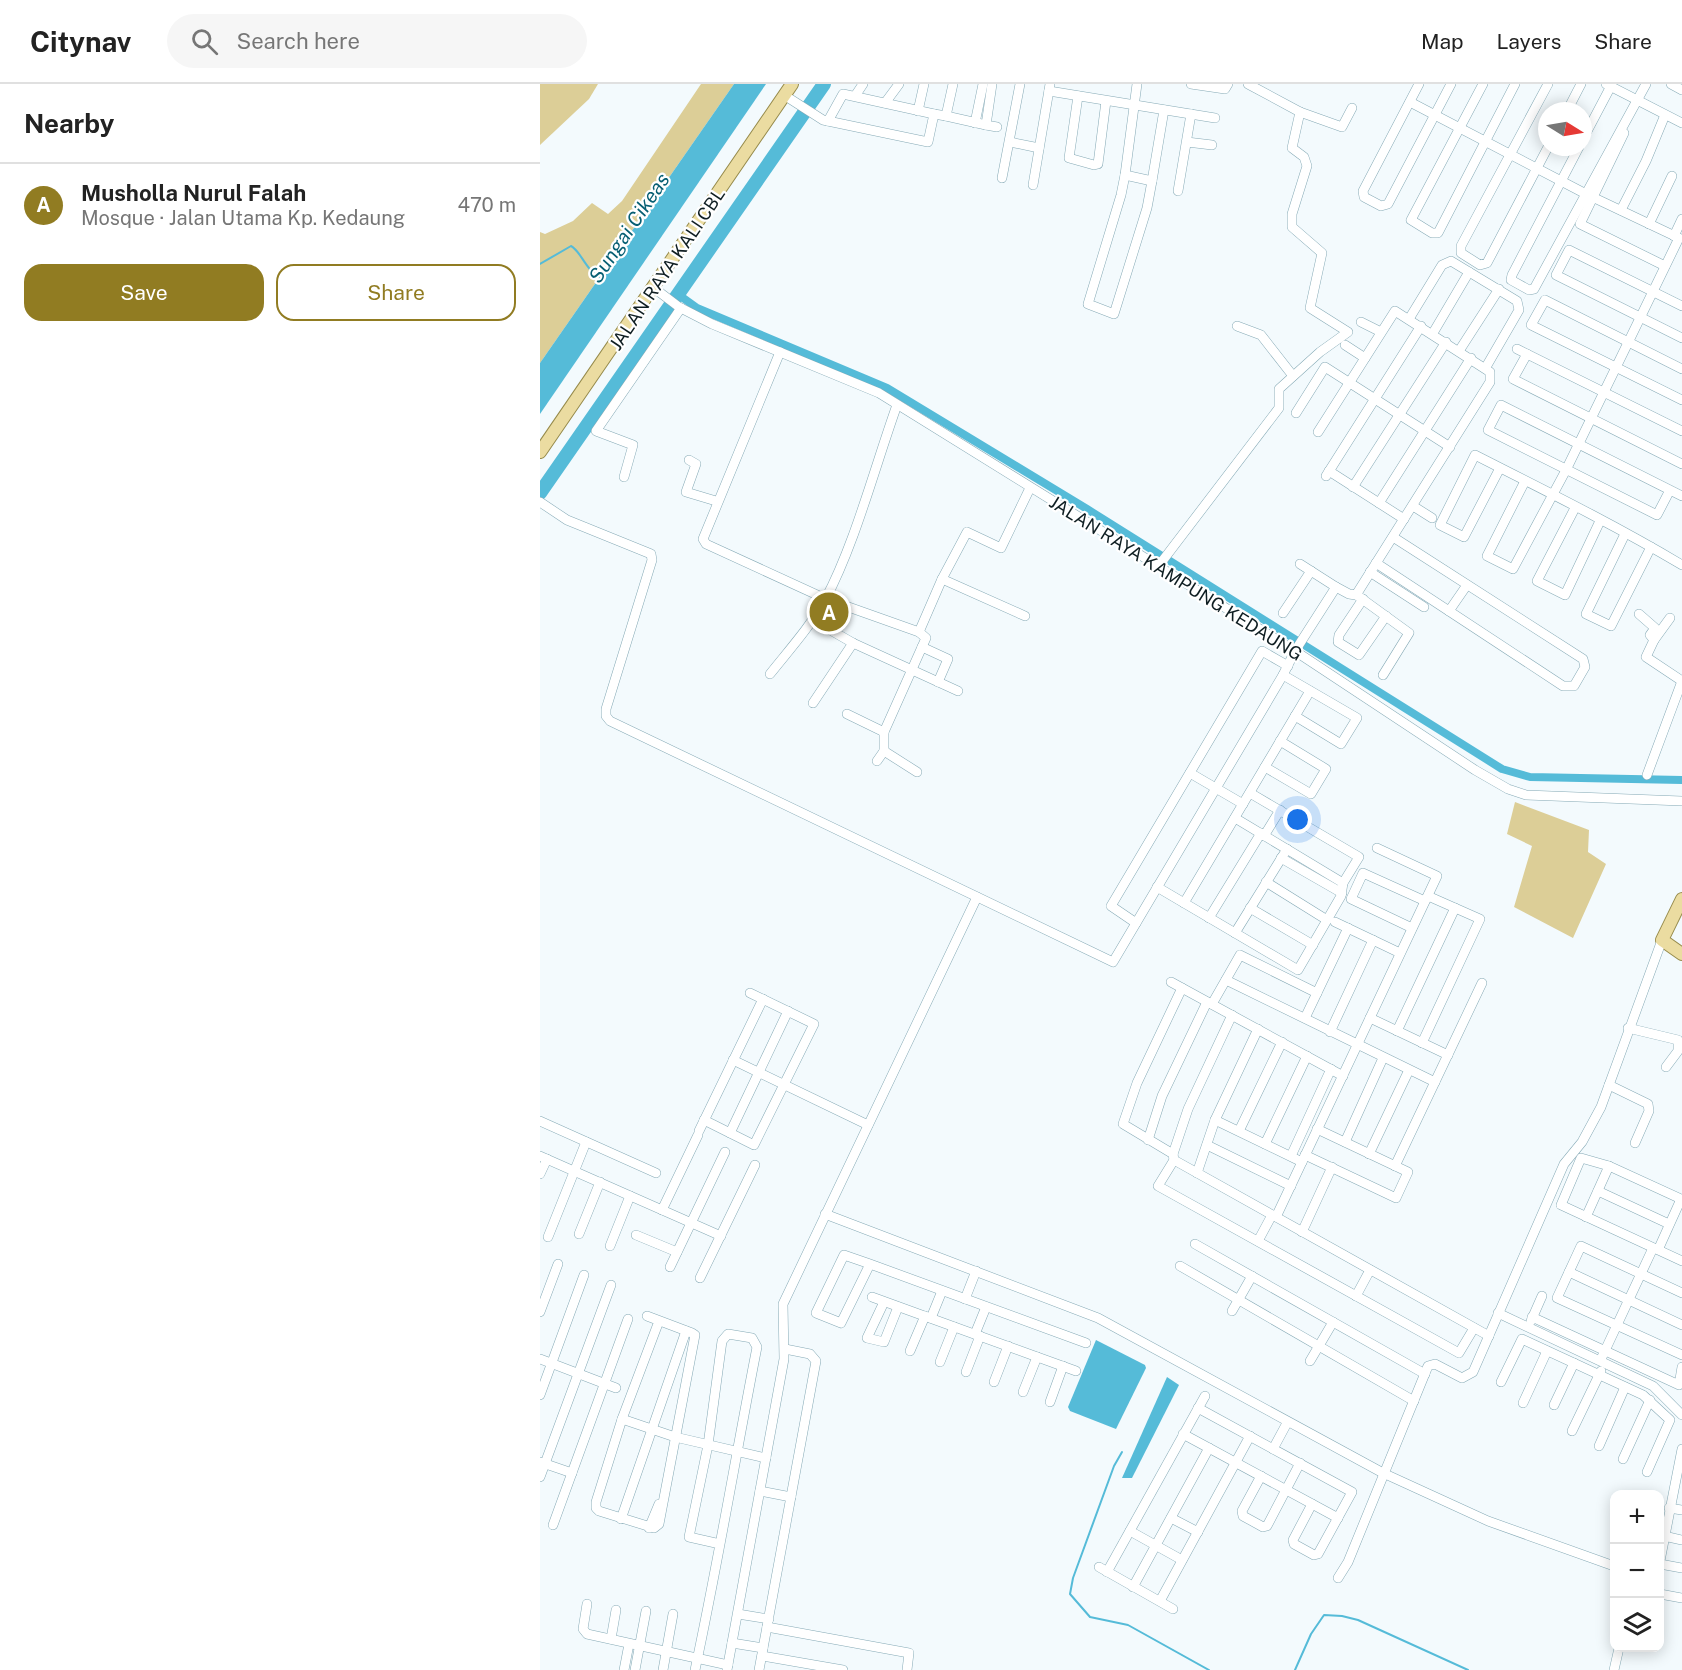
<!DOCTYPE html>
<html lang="en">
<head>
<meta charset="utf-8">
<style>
	:root { --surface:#fff; --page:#f6f6f6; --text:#222; --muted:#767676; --line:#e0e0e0; --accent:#917c22 }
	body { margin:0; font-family:"Public Sans",sans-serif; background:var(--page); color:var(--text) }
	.controls { position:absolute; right:18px; bottom:18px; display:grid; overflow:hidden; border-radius:12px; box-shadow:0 3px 15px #0003 }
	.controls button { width:54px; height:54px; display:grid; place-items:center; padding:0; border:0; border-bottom:2px solid var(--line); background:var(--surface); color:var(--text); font:30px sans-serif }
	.compass { position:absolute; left:998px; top:18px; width:54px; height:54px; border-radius:50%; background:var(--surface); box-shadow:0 3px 15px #0003; rotate:101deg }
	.you { position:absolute; left:758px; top:736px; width:21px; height:21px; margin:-15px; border:4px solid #fff; border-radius:50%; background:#1a73e8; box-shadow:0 0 0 9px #1a73e833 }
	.badge { display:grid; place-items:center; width:39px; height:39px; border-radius:50%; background:var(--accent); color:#fff; font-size:20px; font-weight:700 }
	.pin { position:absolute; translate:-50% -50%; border:3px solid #fff; box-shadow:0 2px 6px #0006 }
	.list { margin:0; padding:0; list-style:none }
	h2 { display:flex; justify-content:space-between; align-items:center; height:78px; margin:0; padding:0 24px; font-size:26px }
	h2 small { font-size:20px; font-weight:400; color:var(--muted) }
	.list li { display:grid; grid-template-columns:39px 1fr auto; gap:18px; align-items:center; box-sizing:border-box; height:84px; padding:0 24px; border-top:2px solid var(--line) }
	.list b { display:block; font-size:22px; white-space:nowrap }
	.list p { margin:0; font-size:20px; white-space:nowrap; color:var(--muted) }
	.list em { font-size:20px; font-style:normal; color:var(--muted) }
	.actions { display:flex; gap:12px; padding:18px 24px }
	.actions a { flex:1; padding:14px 0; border:2px solid var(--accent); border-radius:18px; text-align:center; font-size:21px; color:var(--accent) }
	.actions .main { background:var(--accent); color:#fff }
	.icon { flex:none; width:33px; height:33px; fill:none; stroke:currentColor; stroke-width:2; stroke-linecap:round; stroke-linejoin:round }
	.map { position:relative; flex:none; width:1142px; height:1586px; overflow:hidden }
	header { display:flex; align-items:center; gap:36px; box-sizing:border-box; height:84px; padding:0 30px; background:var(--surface); border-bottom:2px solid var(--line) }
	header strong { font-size:28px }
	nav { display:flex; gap:33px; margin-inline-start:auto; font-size:21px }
	.search { width:420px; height:54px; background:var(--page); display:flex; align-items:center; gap:15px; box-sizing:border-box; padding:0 21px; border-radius:33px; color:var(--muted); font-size:22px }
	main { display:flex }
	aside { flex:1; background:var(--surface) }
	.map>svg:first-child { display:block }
	.green { fill:#dcce97 }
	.water { fill:#55bbd8 }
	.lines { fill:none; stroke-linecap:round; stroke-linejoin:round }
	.stream { stroke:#55bbd8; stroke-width:2 }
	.canal { stroke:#55bbd8; stroke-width:8 }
	.river { stroke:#55bbd8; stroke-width:14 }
	.minor-casing { stroke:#86aab6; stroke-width:10 }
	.major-casing { stroke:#968b4c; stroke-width:14 }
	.minor { stroke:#fff; stroke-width:9 }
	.major { stroke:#ebdca1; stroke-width:12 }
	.labels { text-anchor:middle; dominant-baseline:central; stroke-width:4.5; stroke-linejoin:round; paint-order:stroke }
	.street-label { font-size:18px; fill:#0f1e22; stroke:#fff }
	.water-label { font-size:20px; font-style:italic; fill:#075f73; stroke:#fff }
</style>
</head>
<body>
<header>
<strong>Citynav</strong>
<div class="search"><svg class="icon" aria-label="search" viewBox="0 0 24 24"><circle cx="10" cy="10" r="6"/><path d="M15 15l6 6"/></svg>Search here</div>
<nav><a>Map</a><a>Layers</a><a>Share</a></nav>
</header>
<main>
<aside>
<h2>Nearby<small></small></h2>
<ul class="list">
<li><span class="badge">A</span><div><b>Musholla Nurul Falah</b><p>Mosque · Jalan Utama Kp. Kedaung</p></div><em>470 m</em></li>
</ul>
<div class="actions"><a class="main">Save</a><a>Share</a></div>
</aside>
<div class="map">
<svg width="1142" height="1586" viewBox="0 0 1142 1586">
	<rect width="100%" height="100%" fill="#f3fafd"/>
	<g class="green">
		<path d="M 0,0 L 58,0 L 49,15 L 0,61 Z"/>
		<path d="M 161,0 L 194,0 L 0,279 L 0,148 L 5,150 L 33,137 L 52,119 L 68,130 L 82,117 Z"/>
		<path d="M 975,718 L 1049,746 L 1048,768 L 1066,780 L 1033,854 L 974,823 L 992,762 L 967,750 Z"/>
	</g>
	<g class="water">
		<path d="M 194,0 L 226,0 L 0,330 L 0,279 Z"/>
		<path d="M 556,1256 L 605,1281 L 606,1284 L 576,1345 L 530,1327 L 528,1323 Z"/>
		<path d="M 627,1293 L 639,1301 L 592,1394 L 582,1394 Z"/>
	</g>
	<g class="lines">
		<g class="stream">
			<path d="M 0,180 L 31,162 C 41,167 45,186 61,194"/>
			<path d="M 582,1368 L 574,1382 L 533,1494 L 530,1510 L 550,1533 L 588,1541 L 669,1586"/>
			<path d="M 755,1586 L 771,1550 L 784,1531 L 802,1532 L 818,1536 L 928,1586"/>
		</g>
		<path class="canal" d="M 139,211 L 157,224 L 347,304 L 547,425 L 962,685 L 990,693 L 1142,696"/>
		<path class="river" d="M 0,409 L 284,0"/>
		<defs>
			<g id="minor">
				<path d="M 413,0 L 406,32 L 446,41"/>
				<path d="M 452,0 L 446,41 L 457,43"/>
				<path d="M 597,0 L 585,91 L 612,97 L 624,26"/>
				<path d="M 651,0 L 685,5 L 688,0"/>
				<path d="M 879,0 L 823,107 L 824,113 L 841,122 L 848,120 L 911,0"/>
				<path d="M 943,0 L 871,136 L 892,149 L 898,149 L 975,0"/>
				<path d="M 1008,0 L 921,162 L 921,169 L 940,181 L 947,179 L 1008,63"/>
				<path d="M 1066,0 L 1142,39"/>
				<path d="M 1131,0 L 1142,6"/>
				<path d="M 509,7 L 675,34"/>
				<path d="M 244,11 L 283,36 L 388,58 L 394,30 L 406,32"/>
				<path d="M 315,12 L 323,0"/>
				<path d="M 538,12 L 529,74 L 554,81 L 558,80 L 566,17"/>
				<path d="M 870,18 L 1046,110 L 1139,154 L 1026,386 L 973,485 L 947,472 L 985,397"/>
				<path d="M 345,19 L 359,0"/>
				<path d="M 378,27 L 384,0"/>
				<path d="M 1027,27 L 1041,0"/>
				<path d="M 760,28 L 802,43 L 812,24"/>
				<path d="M 288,37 L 303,10 L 394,30"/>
				<path d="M 435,39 L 443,0"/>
				<path d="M 1084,49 L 1040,140 L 1125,182"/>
				<path d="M 1043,55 L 1071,2"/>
				<path d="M 470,58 L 499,64"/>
				<path d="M 647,58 L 672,61"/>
				<path d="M 1039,63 L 972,191 L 971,196 L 989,206 L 994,205 L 1106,0"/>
				<path d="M 585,91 L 581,111 L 548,220 L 574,230 L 607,124 L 612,97"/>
				<path d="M 462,94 L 480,0"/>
				<path d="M 493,101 L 510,0"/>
				<path d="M 638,107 L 651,30"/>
				<path d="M 1081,126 L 1106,77 L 1125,31"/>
				<path d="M 1109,140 L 1132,92"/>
				<path d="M 1134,152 L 1142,135"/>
				<path d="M 114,204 L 139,223 L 172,240 L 339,309 L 755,567 L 935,686 L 968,705 L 986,711 L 1142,717"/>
				<path d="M 1142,222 L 1029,166 L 1016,191 L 1142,254"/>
				<path d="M 869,235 L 902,181 L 911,177 L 977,217 L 979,226 L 946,283"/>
				<path d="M 821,238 L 841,248"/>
				<path d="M 697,242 L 721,251 L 753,292"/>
				<path d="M 893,249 L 929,188"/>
				<path d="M 805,261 L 825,274"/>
				<path d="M 977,265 L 1142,347"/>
				<path d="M 919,267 L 959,205"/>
				<path d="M 240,268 L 163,455 L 166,460 L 286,515 L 379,548 L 386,554 L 344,648 L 344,667 L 337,677"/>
				<path d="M 987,270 L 973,295 L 1142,380"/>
				<path d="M 1142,285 L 1005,216 L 991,241 L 1142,316"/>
				<path d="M 756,329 L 785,283 L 910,363"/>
				<path d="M 149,376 L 156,380 L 146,408 L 176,417"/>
				<path d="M 960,384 L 924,453 L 900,441 L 935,371 C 1004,406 1075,441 1142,481"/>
				<path d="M 789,387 L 864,435"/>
				<path d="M 786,392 L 881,242"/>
				<path d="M 84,393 L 93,361 L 56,347 L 141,224"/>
				<path d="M 813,403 L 906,258"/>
				<path d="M 1130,406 L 1117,431 L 948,346 L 961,321 L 1142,412"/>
				<path d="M 0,418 L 27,436 L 111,470 L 112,476 L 66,625 L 66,632 L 70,637 L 573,878 L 743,591 L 755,567 L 796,503 L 809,510 L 816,511 L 950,298 L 950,288 L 855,227 L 778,348"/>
				<path d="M 839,419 L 931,274"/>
				<path d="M 873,422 L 892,434"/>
				<path d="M 1035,424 L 997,497 L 1025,511 L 1060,437"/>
				<path d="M 1085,450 L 1046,530 L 1071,542 L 1111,463"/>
				<path d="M 836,479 L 1023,602 L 1034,602 L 1045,583 L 1043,575 L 853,453"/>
				<path d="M 760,480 L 796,503"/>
				<path d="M 617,484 L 739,324 L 739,305 L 780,268 L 808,248 L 770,224 L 782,169 L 752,143 L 752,130 L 767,82 L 764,73 L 752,64 L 760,28 L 708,0"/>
				<path d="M 830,488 L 884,523"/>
				<path d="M 402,495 L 485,532"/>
				<path d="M 818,512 L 869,549 L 843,591"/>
				<path d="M 823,515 L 799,551 L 798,558 L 819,571 L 846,532"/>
				<path d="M 909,527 L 927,501"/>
				<path d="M 743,529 L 771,487"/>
				<path d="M 1099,530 L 1115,544 L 1110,551 L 1114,556 L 1106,573 L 1142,597"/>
				<path d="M 273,536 L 313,559 L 418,607"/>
				<path d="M 379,548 L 402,495 L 427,448 L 461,464 L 490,404"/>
				<path d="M 1114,556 L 1130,534"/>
				<path d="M 382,563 L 408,575 L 398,598"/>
				<path d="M 230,590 C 249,566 270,543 285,516 C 315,460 335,382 357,321"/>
				<path d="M 743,591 L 817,634 L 801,660 L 755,632"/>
				<path d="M 273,619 L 313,559"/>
				<path d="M 307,630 L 344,648"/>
				<path d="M 344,667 L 377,688"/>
				<path d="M 725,683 L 771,710 L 786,685 L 740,657"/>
				<path d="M 650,689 L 703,720"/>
				<path d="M 1107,691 L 1142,597"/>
				<path d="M 695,734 L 803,799"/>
				<path d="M 724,752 L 740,726"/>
				<path d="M 741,774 L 802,809"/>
				<path d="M 726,798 L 787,836"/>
				<path d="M 617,803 L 758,886 L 801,812 L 803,799 L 819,773 L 710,709"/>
				<path d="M 644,819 L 770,607"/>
				<path d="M 710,824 L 773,861"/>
				<path d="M 669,834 L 721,749"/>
				<path d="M 795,838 L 860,869"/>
				<path d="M 596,839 L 571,822 L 722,567 L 748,582"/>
				<path d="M 872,844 L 811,815 L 823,789 L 885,817"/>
				<path d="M 695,849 L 747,765"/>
				<path d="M 686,896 L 895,998"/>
				<path d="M 631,898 L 803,992"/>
				<path d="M 642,904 L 597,999 L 583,1040 L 633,1070 L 634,1076 L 949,1252"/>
				<path d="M 672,920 L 700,871 L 777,909"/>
				<path d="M 765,934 L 808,844"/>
				<path d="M 830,934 L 908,971"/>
				<path d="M 1088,944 L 1138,956 L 1138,967 L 1126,983"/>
				<path d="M 857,947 L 915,824"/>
				<path d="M 790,948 L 833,856"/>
				<path d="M 882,959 L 940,835 L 888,812"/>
				<path d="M 193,976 L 328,1041"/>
				<path d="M 1069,1001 L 1108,1020 L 1109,1027 L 1095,1059"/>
				<path d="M 164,1036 L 214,1061 L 274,940 L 210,909"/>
				<path d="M 675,1036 L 762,1078"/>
				<path d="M 0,1037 L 116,1089"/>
				<path d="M 159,1047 L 223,915"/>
				<path d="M 699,1047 L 742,958"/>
				<path d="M 190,1049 L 248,927"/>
				<path d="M 608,1056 L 622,1012 L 667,918"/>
				<path d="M 805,1058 L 843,974"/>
				<path d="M 725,1060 L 767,972"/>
				<path d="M 667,1061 L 751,1102"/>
				<path d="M 633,1070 L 648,1025 L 692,931"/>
				<path d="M 829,1070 L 869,986"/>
				<path d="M 765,1071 L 856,1114 L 868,1088 L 777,1045"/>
				<path d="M 0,1072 L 181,1152"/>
				<path d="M 751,1072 L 791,985"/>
				<path d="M 634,1076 L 618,1102 L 919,1269 L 934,1244"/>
				<path d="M 855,1082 L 942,899"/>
				<path d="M 657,1089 L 675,1036 L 718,945"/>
				<path d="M 0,1090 L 7,1075"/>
				<path d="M 1058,1107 L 1129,1140"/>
				<path d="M 122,1126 L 158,1051"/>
				<path d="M 285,1130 L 558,1234 L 843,1389 L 948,1437 L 1074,1482"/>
				<path d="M 736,1133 L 897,792 L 837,764"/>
				<path d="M 1046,1133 L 1069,1082"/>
				<path d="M 762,1148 L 792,1083"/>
				<path d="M 39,1150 L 60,1098"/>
				<path d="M 96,1151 L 137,1168"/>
				<path d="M 8,1153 L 46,1058"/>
				<path d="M 718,1157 L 732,1131"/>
				<path d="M 655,1160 L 885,1290"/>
				<path d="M 70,1162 L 90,1112"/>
				<path d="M 1118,1166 L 1141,1115 L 1069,1082 L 1041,1074 L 1021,1121 L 1142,1177"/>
				<path d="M 330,1180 L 301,1239 L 276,1229 L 304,1171 L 330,1180 L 546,1259"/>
				<path d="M 640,1182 L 874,1317"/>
				<path d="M 130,1183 L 185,1068"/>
				<path d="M 1029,1188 L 1142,1241"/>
				<path d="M 160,1194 L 215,1081"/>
				<path d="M 1142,1209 L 1041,1162 L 1017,1214 L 1142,1271"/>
				<path d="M 816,1212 L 830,1186"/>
				<path d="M 332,1213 L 536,1287"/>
				<path d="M 425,1215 L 436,1187"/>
				<path d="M 344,1218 L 327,1254 L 344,1258 L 358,1223"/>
				<path d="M 692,1227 L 712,1192"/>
				<path d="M 0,1228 L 18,1180"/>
				<path d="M 958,1229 L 1113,1302 L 1142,1331"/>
				<path d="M 107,1232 L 152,1249 L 155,1251 L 119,1440 L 114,1444 L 59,1427 L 56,1424 L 56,1418 L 82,1335 L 119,1237"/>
				<path d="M 992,1233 L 1139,1301 L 1142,1283"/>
				<path d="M 391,1234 L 402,1207"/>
				<path d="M 991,1237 L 1002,1212"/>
				<path d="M 435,1250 L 446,1223"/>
				<path d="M 370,1267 L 385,1232"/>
				<path d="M 1062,1273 L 1113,1164"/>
				<path d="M 0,1275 L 76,1304"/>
				<path d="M 770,1277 L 793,1238"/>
				<path d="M 400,1278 L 414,1243"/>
				<path d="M 426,1288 L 440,1252"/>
				<path d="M 454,1298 L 468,1262"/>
				<path d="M 961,1298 L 982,1255 L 1103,1311 L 1130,1336 L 1107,1388"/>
				<path d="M 483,1308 L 497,1273"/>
				<path d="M 0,1311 L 44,1191"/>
				<path d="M 510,1318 L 523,1282"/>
				<path d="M 983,1319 L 1007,1267"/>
				<path d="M 1014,1321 L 1034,1279"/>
				<path d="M 658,1324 L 812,1408 L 778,1470 L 774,1471 L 754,1460 L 753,1456 L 772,1420"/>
				<path d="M 82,1335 L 135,1353 L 226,1374"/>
				<path d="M 1032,1347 L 1061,1287"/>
				<path d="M 643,1350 L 798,1434"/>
				<path d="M 1059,1362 L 1085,1303"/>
				<path d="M 733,1365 L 747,1339"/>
				<path d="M 1083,1375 L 1110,1316"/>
				<path d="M 0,1378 L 32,1389"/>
				<path d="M 721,1392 L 702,1427 L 703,1432 L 723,1443 L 727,1442 L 760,1379"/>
				<path d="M 0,1393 L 71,1201"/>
				<path d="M 220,1407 L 251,1413"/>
				<path d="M 1129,1424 L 1142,1426"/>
				<path d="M 631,1434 L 658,1448"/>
				<path d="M 81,1435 L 146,1247"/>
				<path d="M 13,1441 L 88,1235"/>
				<path d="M 109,1444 L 119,1420"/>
				<path d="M 590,1447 L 642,1476"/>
				<path d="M 1124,1452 L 1142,1456"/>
				<path d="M 1120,1477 L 1142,1365"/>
				<path d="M 1120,1480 L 1142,1484"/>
				<path d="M 559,1483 L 633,1525"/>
				<path d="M 567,1488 L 665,1312"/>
				<path d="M 798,1494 L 808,1478 L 888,1282 L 895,1280 L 922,1294 L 933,1288 L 1024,1080 L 1042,1058 L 1061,1023 L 1122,856"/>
				<path d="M 593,1503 L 669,1364"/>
				<path d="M 1120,1510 L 1142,1514"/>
				<path d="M 620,1517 L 710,1352"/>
				<path d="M 47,1520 L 43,1545 L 47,1550 L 188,1581"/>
				<path d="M 198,1530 L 229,1535"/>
				<path d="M 227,1543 L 369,1569 L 367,1586"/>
				<path d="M 71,1555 L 76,1526"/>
				<path d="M 192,1559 L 223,1564"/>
				<path d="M 222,1572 L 303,1586"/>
				<path d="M 84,1586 L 89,1560"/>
				<path d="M 95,1586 L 106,1527"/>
				<path d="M 123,1586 L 133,1530"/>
				<path d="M 155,1586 C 178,1479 196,1370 217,1263 L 212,1254 L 188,1250 L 182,1257 L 168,1361 L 149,1453 L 180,1460"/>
				<path d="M 187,1586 L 244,1275 L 243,1220 L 437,813"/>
				<path d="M 219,1586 L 276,1277 L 270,1270 L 245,1265"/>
				<path d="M 1074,1586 L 1079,1564"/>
			</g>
			<g id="major">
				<path d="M 0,368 L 252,0"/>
				<path d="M 1142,815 L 1122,856 L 1142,870"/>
			</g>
		</defs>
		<use href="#minor" class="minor-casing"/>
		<use href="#major" class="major-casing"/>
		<use href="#minor" class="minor"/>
		<use href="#major" class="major"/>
	</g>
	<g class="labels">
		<g class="street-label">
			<text transform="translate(127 185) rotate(-56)">JALAN RAYA KALI CBL</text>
			<text transform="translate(636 494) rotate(32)">JALAN RAYA KAMPUNG KEDAUNG</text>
		</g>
		<g class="water-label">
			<text transform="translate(89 144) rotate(-56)">Sungai Cikeas</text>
		</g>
	</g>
</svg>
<div class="controls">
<button>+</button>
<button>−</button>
<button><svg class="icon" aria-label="layers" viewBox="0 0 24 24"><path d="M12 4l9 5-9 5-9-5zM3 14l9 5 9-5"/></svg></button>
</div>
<svg class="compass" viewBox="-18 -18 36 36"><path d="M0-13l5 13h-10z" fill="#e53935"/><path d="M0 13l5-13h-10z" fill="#767676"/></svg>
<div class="you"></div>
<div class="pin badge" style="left:289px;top:528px">A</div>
</div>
</main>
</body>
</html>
